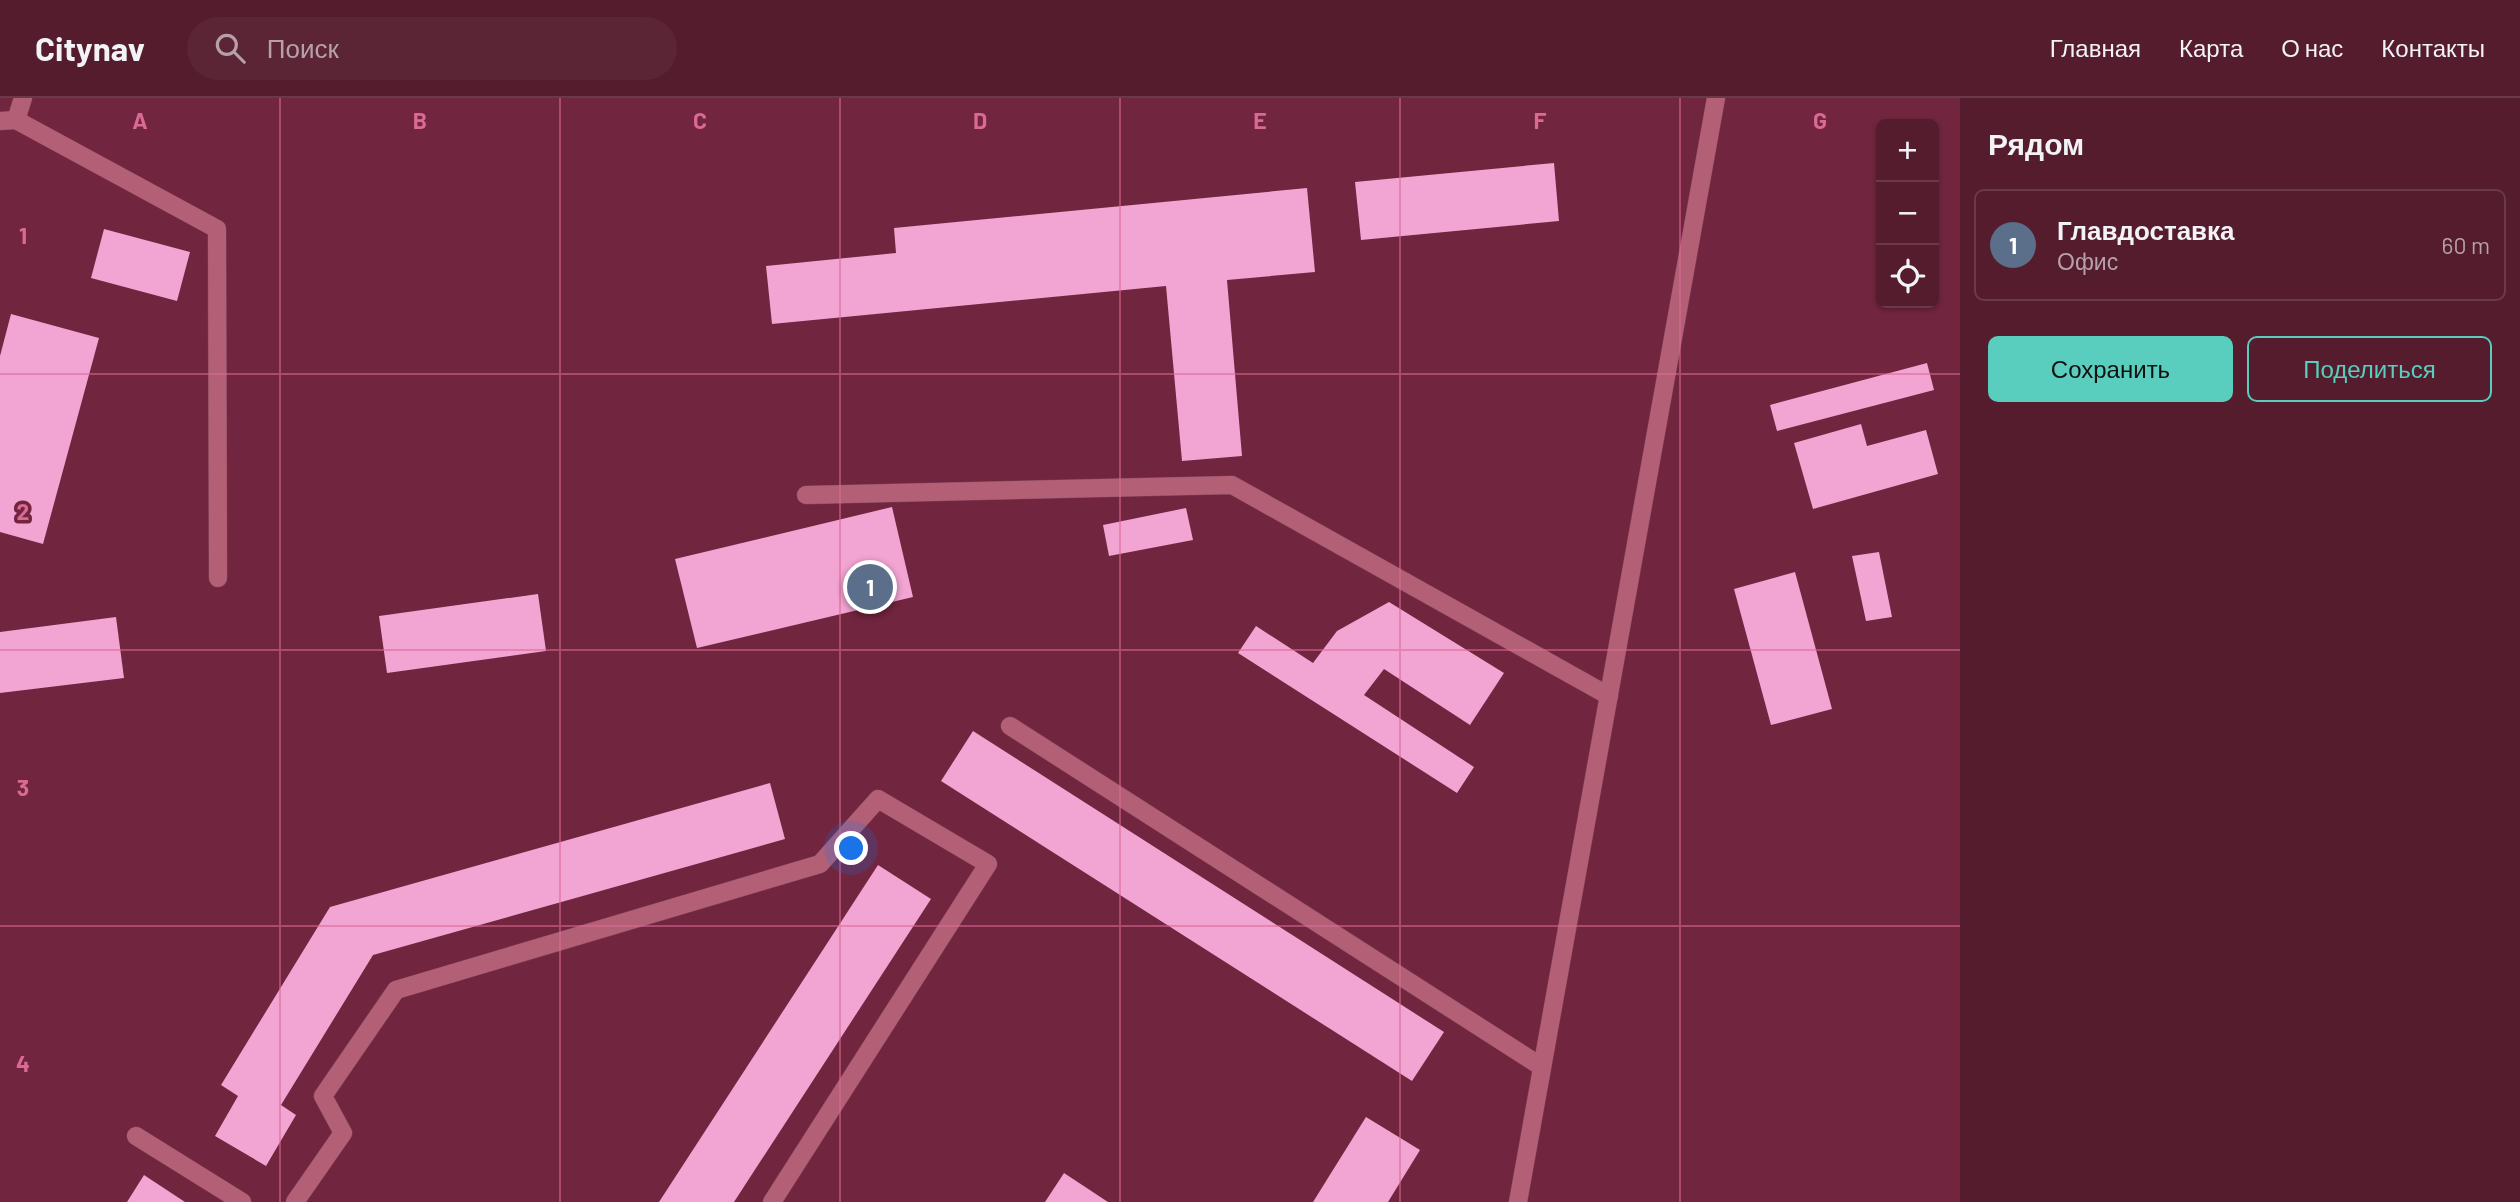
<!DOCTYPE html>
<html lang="ru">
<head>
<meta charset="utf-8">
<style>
	:root { --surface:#551c2e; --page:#5b2536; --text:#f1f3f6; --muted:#b6a1aa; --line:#6b3a4a; --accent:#59cebe }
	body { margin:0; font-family:Barlow,sans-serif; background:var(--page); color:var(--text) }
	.controls { position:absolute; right:21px; top:21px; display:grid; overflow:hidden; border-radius:10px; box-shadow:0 2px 5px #0004 }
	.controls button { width:63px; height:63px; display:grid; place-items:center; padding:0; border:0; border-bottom:2px solid var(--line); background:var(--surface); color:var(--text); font:35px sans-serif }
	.you { position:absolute; left:852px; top:751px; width:24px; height:24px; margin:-18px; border:5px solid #fff; border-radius:50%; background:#1a73e8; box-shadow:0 0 0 10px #1a73e833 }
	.badge { display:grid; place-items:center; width:46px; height:46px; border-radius:50%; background:var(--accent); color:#fff; font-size:23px; font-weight:700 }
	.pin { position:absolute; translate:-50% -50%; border:4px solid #fff; box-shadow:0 2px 7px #0006 }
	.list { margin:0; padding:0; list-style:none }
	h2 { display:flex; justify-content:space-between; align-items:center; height:91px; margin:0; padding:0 28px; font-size:30px }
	h2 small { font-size:23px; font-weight:400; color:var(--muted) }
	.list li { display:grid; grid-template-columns:46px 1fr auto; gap:21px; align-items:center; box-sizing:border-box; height:112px; margin:0 14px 14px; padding:0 14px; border:2px solid var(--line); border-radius:10px }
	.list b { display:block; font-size:26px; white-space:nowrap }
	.list p { margin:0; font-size:23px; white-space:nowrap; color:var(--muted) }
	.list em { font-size:23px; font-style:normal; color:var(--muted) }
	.actions { display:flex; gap:14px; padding:21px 28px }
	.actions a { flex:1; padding:16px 0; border:2px solid var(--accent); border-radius:10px; text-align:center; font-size:24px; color:var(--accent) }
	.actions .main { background:var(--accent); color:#111 }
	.icon { flex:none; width:38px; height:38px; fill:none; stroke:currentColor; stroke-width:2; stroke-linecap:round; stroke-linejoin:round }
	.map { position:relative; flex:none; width:1960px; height:1104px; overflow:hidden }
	header { display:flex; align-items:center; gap:42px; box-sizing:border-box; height:98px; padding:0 35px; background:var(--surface); border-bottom:2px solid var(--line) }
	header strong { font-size:33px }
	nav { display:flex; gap:38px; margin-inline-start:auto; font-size:24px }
	.search { width:490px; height:63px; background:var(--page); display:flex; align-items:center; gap:18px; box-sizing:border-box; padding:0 24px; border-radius:38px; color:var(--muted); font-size:26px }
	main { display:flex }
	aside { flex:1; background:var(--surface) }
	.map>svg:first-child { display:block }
	.building { fill:#f2a4d3 }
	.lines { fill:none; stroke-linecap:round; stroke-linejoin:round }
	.minor-casing { stroke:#82425c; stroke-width:19 }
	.minor { stroke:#b36077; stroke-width:18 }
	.grid { fill:none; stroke:#da6993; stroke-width:2; stroke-opacity:0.55 }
	.grid-label { font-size:23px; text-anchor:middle; font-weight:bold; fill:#da6993; stroke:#71253e; stroke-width:7; stroke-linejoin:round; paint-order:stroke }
</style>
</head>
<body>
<header>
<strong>Citynav</strong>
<div class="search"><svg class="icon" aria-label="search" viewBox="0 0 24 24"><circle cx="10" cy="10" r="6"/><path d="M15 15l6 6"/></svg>Поиск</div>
<nav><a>Главная</a><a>Карта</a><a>О нас</a><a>Контакты</a></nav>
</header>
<main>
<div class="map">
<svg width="1960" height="1104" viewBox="0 0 1960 1104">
	<rect width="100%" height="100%" fill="#71253e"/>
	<g class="building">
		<path d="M 1554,65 L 1559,123 L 1361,142 L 1355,84 Z"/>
		<path d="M 1307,90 L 1315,174 L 1227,182 L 1242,358 L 1182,363 L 1166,188 L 772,226 L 766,168 L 896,155 L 894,130 Z"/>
		<path d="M 104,131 L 190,154 L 177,203 L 91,180 Z"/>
		<path d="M 11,216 L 99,240 L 43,446 L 0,434 L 0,258 Z"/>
		<path d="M 1927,265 L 1934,292 L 1777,333 L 1770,307 Z"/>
		<path d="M 1861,326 L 1867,348 L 1926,332 L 1938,376 L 1813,411 L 1794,345 Z"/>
		<path d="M 892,409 L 913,499 L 697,550 L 675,461 Z"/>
		<path d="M 1186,410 L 1193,442 L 1109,458 L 1103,427 Z"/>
		<path d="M 1879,454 L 1892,519 L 1866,523 L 1852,458 Z"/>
		<path d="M 1795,474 L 1832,611 L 1771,627 L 1734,491 Z"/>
		<path d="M 538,496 L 546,553 L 387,575 L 379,518 Z"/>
		<path d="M 1389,504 L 1504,575 L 1470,627 L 1384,571 L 1364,597 L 1474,669 L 1457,695 L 1238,555 L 1256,528 L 1313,565 L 1337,533 Z"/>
		<path d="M 116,519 L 124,580 L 0,595 L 0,534 Z"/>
		<path d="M 973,633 L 1444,934 L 1412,983 L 941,683 Z"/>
		<path d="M 770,685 L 785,741 L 373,857 L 281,1007 L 296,1017 L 266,1068 L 215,1038 L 238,998 L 221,987 L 330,809 Z"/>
		<path d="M 878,767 L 931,801 L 734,1104 L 659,1104 Z"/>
		<path d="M 1366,1019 L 1420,1052 L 1388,1104 L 1313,1104 Z"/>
		<path d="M 1064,1075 L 1108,1104 L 1045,1104 Z"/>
		<path d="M 144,1077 L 185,1104 L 127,1104 Z"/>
	</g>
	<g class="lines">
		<defs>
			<g id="minor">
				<path d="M 16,22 L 23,0"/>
				<path d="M 0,23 L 16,22 L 217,131 L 218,480"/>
				<path d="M 806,397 L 1232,387 L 1609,598"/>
				<path d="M 1010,628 L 1542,969"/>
				<path d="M 136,1038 L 242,1104"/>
				<path d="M 295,1104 L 343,1035 L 323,998 L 396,892 L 820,766 L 878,701 L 988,766 L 772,1104"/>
				<path d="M 1518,1104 L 1716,0"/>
			</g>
		</defs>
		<use href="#minor" class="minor-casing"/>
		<use href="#minor" class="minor"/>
	</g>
	<path class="grid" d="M 280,0 L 280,1104M 560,0 L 560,1104M 840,0 L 840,1104M 1120,0 L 1120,1104M 1400,0 L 1400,1104M 1680,0 L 1680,1104M 0,276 L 1960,276M 0,552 L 1960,552M 0,828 L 1960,828"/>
	<g class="grid-label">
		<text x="140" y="31">A</text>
		<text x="420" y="31">B</text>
		<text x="700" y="31">C</text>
		<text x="980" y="31">D</text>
		<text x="1260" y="31">E</text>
		<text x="1540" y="31">F</text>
		<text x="1820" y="31">G</text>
		<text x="23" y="146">1</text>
		<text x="23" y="422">2</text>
		<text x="23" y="698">3</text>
		<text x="23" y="974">4</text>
	</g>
</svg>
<div class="controls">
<button>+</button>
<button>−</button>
<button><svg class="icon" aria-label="locate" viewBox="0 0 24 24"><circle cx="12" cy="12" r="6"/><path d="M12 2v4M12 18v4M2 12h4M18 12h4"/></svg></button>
</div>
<div class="you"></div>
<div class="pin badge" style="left:870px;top:489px;background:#5c6f8a">1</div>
</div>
<aside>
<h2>Рядом<small></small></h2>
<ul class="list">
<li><span class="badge" style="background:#5c6f8a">1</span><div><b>Главдоставка</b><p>Офис</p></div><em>60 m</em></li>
</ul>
<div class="actions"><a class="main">Сохранить</a><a>Поделиться</a></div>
</aside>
</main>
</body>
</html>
